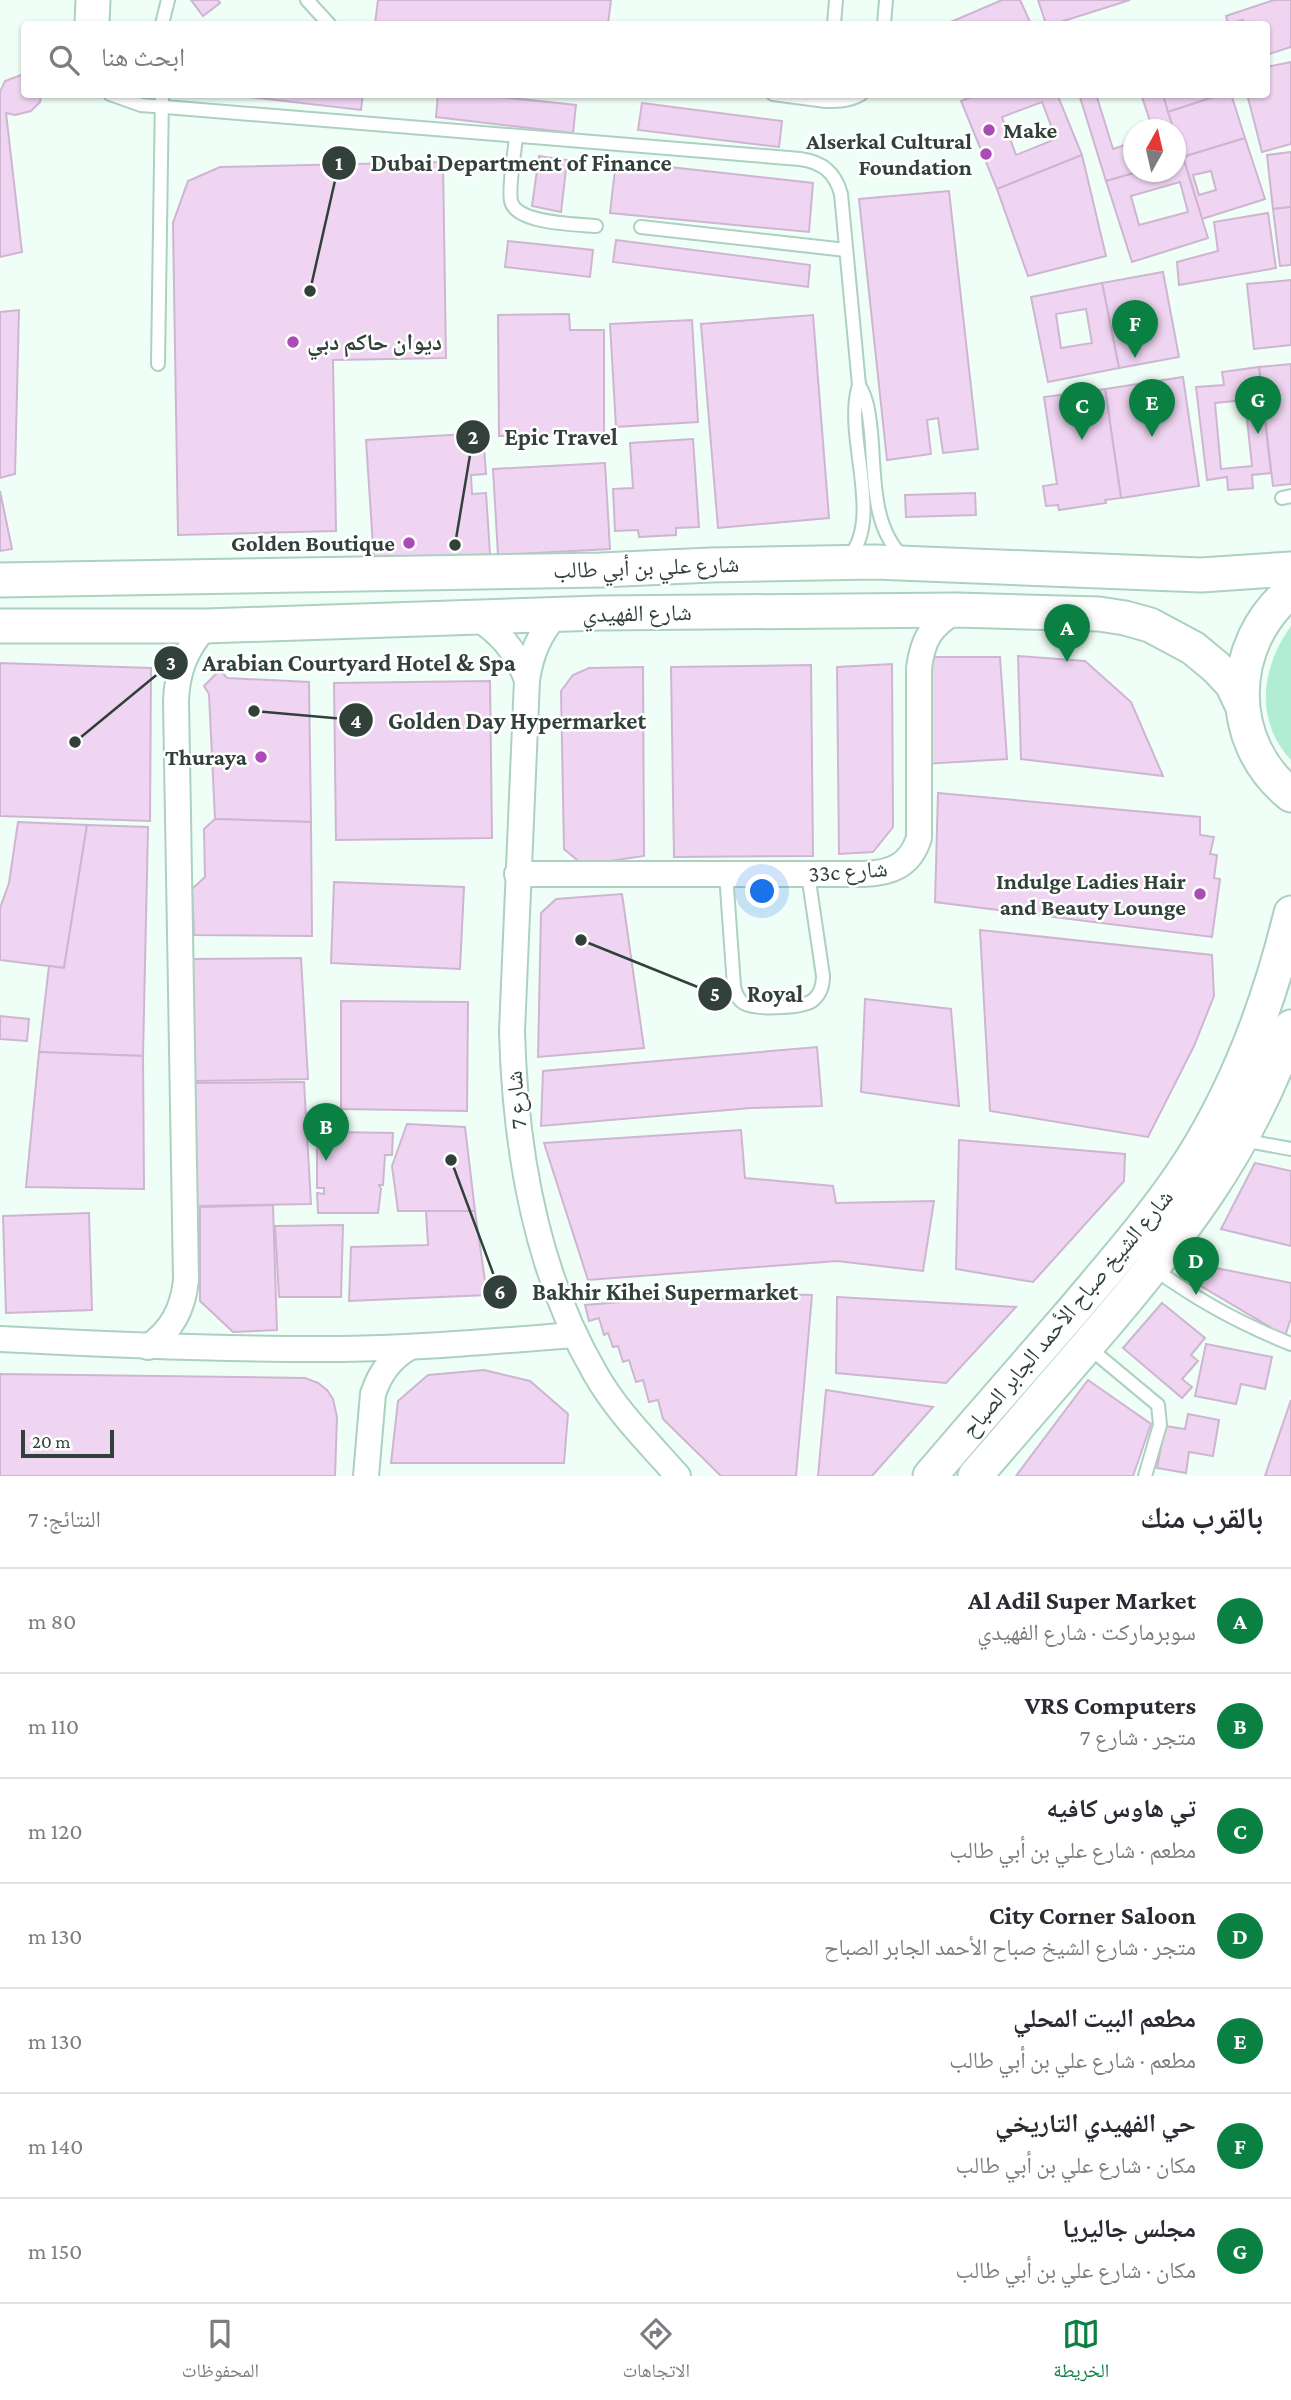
<!DOCTYPE html>
<html lang="ar">
<head>
<meta charset="utf-8">
<style>
	:root { --surface:#fff; --page:#f7f7f7; --text:#2b2b33; --muted:#7c7c81; --line:#e1e1e2; --accent:#0b8043 }
	body { margin:0; font-family:"Crimson Pro","Noto Naskh Arabic",serif; background:var(--page); color:var(--text); direction:rtl }
	.compass { position:absolute; left:1123px; top:119px; width:63px; height:63px; border-radius:50%; background:var(--surface); box-shadow:0 2px 5px #0004; rotate:8deg }
	.scale { position:absolute; left:21px; bottom:18px; width:93px; box-sizing:border-box; padding-left:7px; border:4px solid #31413a; border-top:0; font-size:19px; line-height:24px; white-space:nowrap; color:#31413a; -webkit-text-stroke:5px #fff; paint-order:stroke }
	.you { position:absolute; left:763px; top:892px; width:24px; height:24px; margin:-18px; border:5px solid #fff; border-radius:50%; background:#1a73e8; box-shadow:0 0 0 10px #1a73e833 }
	.badge { display:grid; place-items:center; width:46px; height:46px; border-radius:50%; background:var(--accent); color:#fff; font-size:23px; font-weight:700 }
	.pin { position:absolute; translate:-50% -58px; filter:drop-shadow(0 2px 4px #0008) }
	.pin::after { content:''; position:absolute; top:37px; width:24px; height:21px; background:inherit; clip-path:polygon(0 0,100% 0,50% 100%) }
	.list { margin:0; padding:0; list-style:none }
	h2 { display:flex; justify-content:space-between; align-items:center; height:91px; margin:0; padding:0 28px; font-size:30px }
	h2 small { font-size:23px; font-weight:400; color:var(--muted) }
	.list li { display:grid; grid-template-columns:46px 1fr auto; gap:21px; align-items:center; box-sizing:border-box; height:105px; padding:0 28px; border-top:2px solid var(--line) }
	.list b { display:block; font-size:26px; white-space:nowrap }
	.list p { margin:0; font-size:23px; white-space:nowrap; color:var(--muted) }
	.list em { font-size:23px; font-style:normal; color:var(--muted) }
	.icon { flex:none; width:38px; height:38px; fill:none; stroke:currentColor; stroke-width:2; stroke-linecap:round; stroke-linejoin:round }
	.map { position:relative; flex:none; width:1291px; height:1476px; overflow:hidden; direction:ltr }
	.search { position:absolute; background:var(--surface); box-shadow:0 2px 5px #0004; left:21px; right:21px; top:21px; height:77px; display:flex; align-items:center; gap:18px; box-sizing:border-box; padding:0 24px; border-radius:7px; color:var(--muted); font-size:26px }
	.sheet { height:826px; background:var(--surface) }
	nav { display:flex; justify-content:space-around; align-items:center; box-sizing:border-box; height:98px; border-top:2px solid var(--line); background:var(--surface); font-size:19px; color:var(--muted) }
	nav a { display:grid; justify-items:center; gap:4px }
	nav .on { color:var(--accent) }
	.map>svg:first-child { display:block }
	.green { fill:#b0edd3 }
	.building { fill:#efd5f1; stroke:#ceb6d1; stroke-width:2; fill-rule:evenodd }
	.lines { fill:none; stroke-linecap:round; stroke-linejoin:round }
	.lane-casing { stroke:#acd1c1; stroke-width:16 }
	.street-casing { stroke:#acd1c1; stroke-width:28 }
	.secondary-casing { stroke:#acd1c1; stroke-width:37 }
	.lane { stroke:#fff; stroke-width:12 }
	.street { stroke:#fff; stroke-width:24 }
	.secondary { stroke:#fff; stroke-width:33 }
	.poi-dot { fill:#aa4cb6; stroke:#fff; stroke-width:2.5 }
	.labels { text-anchor:middle; dominant-baseline:central; stroke-width:5; stroke-linejoin:round; paint-order:stroke }
	.poi-label { font-size:23px; font-weight:bold; fill:#31413a; stroke:#fff; text-anchor:end }
	.street-label { font-size:23px; fill:#31413a; stroke:#fff }
	.leader { fill:none; stroke:#31413a; stroke-width:2.5 }
	.callout-dot { fill:#31413a; stroke:#fff; stroke-width:2.5 }
	.mark-label { font-size:21px; text-anchor:middle; font-weight:bold; fill:#fff }
	.callout-label { font-size:24px; text-anchor:middle; font-weight:bold; fill:#31413a; stroke:#fff; stroke-width:5; stroke-linejoin:round; paint-order:stroke }
</style>
</head>
<body>
<div class="map">
<svg width="1291" height="1476" viewBox="0 0 1291 1476">
	<rect width="100%" height="100%" fill="#effef7"/>
	<path class="green" d="M 1291,626 L 1291,760 C 1254,720 1261,668 1291,626 Z"/>
	<g class="building">
		<path d="M 191,0 L 218,0 L 220,3 L 203,16 Z"/>
		<path d="M 378,0 L 611,0 L 608,24 L 375,24 Z"/>
		<path d="M 1002,0 L 1020,0 L 1031,24 L 946,24 Z"/>
		<path d="M 1038,0 L 1130,0 L 1054,24 L 1046,24 Z"/>
		<path d="M 1274,0 L 1291,0 L 1291,47 L 1266,55 L 1266,24 L 1244,24 L 1243,20 L 1228,24 L 1226,16 Z"/>
		<path d="M 1291,62 L 1291,144 L 1262,152 L 1247,94 L 1266,94 L 1266,67 Z"/>
		<path d="M 21,75 L 24,76 L 24,94 L 41,95 L 40,102 L 31,111 L 15,115 L 6,113 L 22,252 L 0,257 L 0,92 L 5,81 Z"/>
		<path d="M 223,94 L 363,94 L 361,110 Z"/>
		<path d="M 438,94 L 473,94 L 576,105 L 573,133 L 436,117 Z"/>
		<path d="M 978,94 L 1057,94 L 1082,155 L 997,189 L 961,101 ZM 1042,102 L 1056,139 L 1016,155 L 1002,117 Z"/>
		<path d="M 1079,94 L 1096,94 L 1113,149 L 1134,142 L 1134,172 L 1138,172 L 1106,181 Z"/>
		<path d="M 1141,94 L 1163,94 L 1174,130 L 1153,130 Z"/>
		<path d="M 1163,94 L 1223,94 L 1168,112 Z"/>
		<path d="M 1223,94 L 1231,94 L 1245,138 L 1183,157 L 1168,112 Z"/>
		<path d="M 642,103 L 782,121 L 779,147 L 638,130 Z"/>
		<path d="M 1176,135 L 1183,157 L 1176,160 Z"/>
		<path d="M 1245,138 L 1265,199 L 1202,219 L 1183,157 ZM 1211,171 L 1216,190 L 1199,195 L 1193,175 Z"/>
		<path d="M 1291,152 L 1291,207 L 1273,209 L 1267,155 Z"/>
		<path d="M 1082,155 L 1106,256 L 1028,276 L 997,189 Z"/>
		<path d="M 539,156 L 567,160 L 561,212 L 532,206 Z"/>
		<path d="M 1183,157 L 1208,238 L 1132,262 L 1106,181 L 1138,172 L 1176,172 L 1176,160 ZM 1180,182 L 1188,212 L 1139,225 L 1131,196 Z"/>
		<path d="M 616,161 L 813,183 L 809,232 L 610,213 Z"/>
		<path d="M 443,162 L 446,358 L 333,360 L 336,531 L 178,535 L 173,223 L 188,181 L 220,167 Z"/>
		<path d="M 949,191 L 978,449 L 943,453 L 938,418 L 927,420 L 931,454 L 887,460 L 859,199 Z"/>
		<path d="M 1291,207 L 1291,265 L 1280,266 L 1273,209 Z"/>
		<path d="M 1268,213 L 1276,268 L 1179,285 L 1177,262 L 1218,251 L 1214,222 Z"/>
		<path d="M 616,240 L 810,265 L 808,287 L 613,262 Z"/>
		<path d="M 508,241 L 593,250 L 590,277 L 505,267 Z"/>
		<path d="M 1163,272 L 1179,357 L 1119,368 L 1102,283 Z"/>
		<path d="M 1291,280 L 1291,345 L 1254,349 L 1247,284 Z"/>
		<path d="M 1102,283 L 1119,368 L 1048,382 L 1031,297 ZM 1086,309 L 1092,343 L 1061,348 L 1056,314 Z"/>
		<path d="M 19,310 L 15,474 L 0,478 L 0,312 Z"/>
		<path d="M 569,314 L 570,330 L 604,330 L 604,435 L 499,436 L 498,315 Z"/>
		<path d="M 813,315 L 829,518 L 718,528 L 701,324 Z"/>
		<path d="M 692,320 L 698,422 L 616,427 L 610,324 Z"/>
		<path d="M 1291,364 L 1291,484 L 1273,486 L 1259,367 Z"/>
		<path d="M 1259,367 L 1271,473 L 1252,475 L 1253,488 L 1228,490 L 1227,477 L 1207,480 L 1196,387 L 1224,385 L 1222,372 ZM 1245,400 L 1252,466 L 1221,469 L 1215,403 Z"/>
		<path d="M 1183,377 L 1199,486 L 1121,498 L 1105,389 Z"/>
		<path d="M 1105,389 L 1121,498 L 1105,500 L 1106,503 L 1059,510 L 1058,505 L 1046,506 L 1043,486 L 1057,484 L 1044,397 Z"/>
		<path d="M 483,433 L 486,474 L 471,475 L 472,494 L 486,493 L 490,554 L 374,561 L 366,440 Z"/>
		<path d="M 693,439 L 699,527 L 676,528 L 676,535 L 639,537 L 638,530 L 615,531 L 613,489 L 633,488 L 630,443 Z"/>
		<path d="M 605,463 L 610,549 L 498,555 L 493,469 Z"/>
		<path d="M 0,491 L 12,549 L 0,551 Z"/>
		<path d="M 975,493 L 976,515 L 906,517 L 905,495 Z"/>
		<path d="M 1018,656 L 1085,661 L 1131,702 L 1163,776 L 1021,759 Z"/>
		<path d="M 925,657 L 1000,657 L 1007,759 L 924,764 Z"/>
		<path d="M 0,663 L 151,668 L 150,821 L 0,816 Z"/>
		<path d="M 892,664 L 893,827 L 873,852 L 839,854 L 837,667 Z"/>
		<path d="M 811,665 L 813,856 L 674,857 L 671,667 Z"/>
		<path d="M 643,667 L 644,856 L 583,865 L 564,849 L 561,691 L 573,675 L 589,668 Z"/>
		<path d="M 220,670 L 227,678 L 309,682 L 311,822 L 215,819 L 209,694 L 204,686 Z"/>
		<path d="M 490,681 L 492,838 L 336,840 L 334,683 Z"/>
		<path d="M 938,793 L 1200,817 L 1200,835 L 1214,837 L 1210,854 L 1217,855 L 1214,878 L 1220,879 L 1212,937 L 935,902 Z"/>
		<path d="M 215,819 L 311,822 L 312,936 L 194,935 L 192,889 L 205,877 L 204,829 Z"/>
		<path d="M 18,822 L 87,825 L 64,968 L 0,960 L 0,908 L 9,883 Z"/>
		<path d="M 87,825 L 148,827 L 143,1056 L 39,1052 L 49,966 L 64,968 Z"/>
		<path d="M 334,882 L 464,887 L 460,969 L 331,963 Z"/>
		<path d="M 622,894 L 644,1048 L 538,1057 L 541,913 L 556,899 Z"/>
		<path d="M 980,930 L 1212,955 L 1214,996 L 1194,1046 L 1148,1137 L 990,1111 Z"/>
		<path d="M 301,958 L 308,1079 L 194,1081 L 190,959 Z"/>
		<path d="M 865,999 L 951,1009 L 959,1106 L 861,1092 Z"/>
		<path d="M 341,1001 L 468,1002 L 467,1111 L 341,1109 Z"/>
		<path d="M 0,1016 L 29,1019 L 27,1041 L 0,1039 Z"/>
		<path d="M 817,1047 L 822,1106 L 751,1108 L 541,1126 L 543,1071 Z"/>
		<path d="M 39,1052 L 143,1056 L 144,1189 L 26,1187 Z"/>
		<path d="M 304,1082 L 311,1204 L 197,1206 L 193,1083 Z"/>
		<path d="M 407,1124 L 465,1127 L 475,1211 L 398,1211 L 392,1166 Z"/>
		<path d="M 317,1125 L 338,1126 L 337,1132 L 393,1133 L 392,1155 L 385,1155 L 383,1185 L 379,1185 L 381,1189 L 378,1213 L 318,1213 L 317,1193 L 324,1194 L 324,1188 L 317,1188 L 317,1148 L 324,1147 L 324,1142 L 317,1142 Z"/>
		<path d="M 741,1130 L 745,1178 L 833,1186 L 836,1203 L 934,1201 L 923,1271 L 837,1261 L 588,1280 L 544,1143 Z"/>
		<path d="M 959,1140 L 1125,1154 L 1124,1181 L 1033,1282 L 956,1269 Z"/>
		<path d="M 1255,1163 L 1291,1171 L 1291,1246 L 1221,1229 Z"/>
		<path d="M 273,1205 L 277,1330 L 233,1332 L 200,1301 L 200,1207 Z"/>
		<path d="M 426,1211 L 475,1211 L 487,1295 L 349,1301 L 351,1247 L 428,1245 Z"/>
		<path d="M 89,1213 L 92,1310 L 6,1313 L 3,1216 Z"/>
		<path d="M 343,1225 L 341,1297 L 279,1297 L 275,1226 Z"/>
		<path d="M 1196,1264 L 1291,1283 L 1291,1318 L 1285,1336 L 1201,1286 Z"/>
		<path d="M 734,1293 L 812,1295 L 796,1476 L 721,1476 L 663,1419 L 658,1400 L 649,1402 L 643,1380 L 636,1382 L 629,1360 L 623,1362 L 618,1346 L 613,1347 L 608,1333 L 604,1335 L 599,1318 L 589,1321 L 585,1305 Z"/>
		<path d="M 837,1297 L 1016,1307 L 946,1383 L 836,1373 Z"/>
		<path d="M 1162,1303 L 1205,1338 L 1191,1355 L 1198,1361 L 1182,1379 L 1192,1387 L 1182,1398 L 1123,1348 Z"/>
		<path d="M 1206,1344 L 1272,1357 L 1265,1389 L 1241,1384 L 1236,1404 L 1195,1396 Z"/>
		<path d="M 484,1370 L 530,1381 L 568,1414 L 564,1463 L 391,1463 L 398,1401 L 428,1375 Z"/>
		<path d="M 0,1374 L 305,1378 L 318,1383 L 327,1390 L 333,1399 L 337,1417 L 335,1476 L 0,1476 Z"/>
		<path d="M 1088,1380 L 1151,1424 L 1133,1476 L 1016,1476 Z"/>
		<path d="M 826,1390 L 933,1407 L 872,1476 L 818,1476 Z"/>
		<path d="M 1291,1400 L 1291,1476 L 1265,1476 Z"/>
		<path d="M 1188,1414 L 1219,1420 L 1213,1456 L 1189,1452 L 1186,1473 L 1157,1468 L 1165,1426 L 1185,1429 Z"/>
	</g>
	<g class="lines">
		<defs>
			<g id="lane">
				<path d="M 307,0 L 329,24"/>
				<path d="M 162,24 L 168,0"/>
				<path d="M 834,24 L 836,0"/>
				<path d="M 884,24 L 886,0"/>
				<path d="M 110,94 L 141,105 L 800,159 C 822,162 835,172 841,194 L 859,385 C 843,435 884,517 849,557"/>
				<path d="M 773,94 L 826,101"/>
				<path d="M 826,95 L 826,101 C 839,101 849,101 861,94"/>
				<path d="M 516,136 C 515,152 508,187 511,201 C 516,224 576,224 596,226"/>
				<path d="M 641,227 L 846,250"/>
				<path d="M 158,364 L 162,94"/>
				<path d="M 859,385 C 868,400 869,415 871,432 C 875,473 871,527 903,557"/>
				<path d="M 1282,498 L 1291,496"/>
				<path d="M 726,874 L 734,986 C 735,991 737,997 741,1001 C 750,1011 801,1008 812,1001 C 820,995 823,985 823,976 L 808,874"/>
				<path d="M 1242,1140 L 1291,1149"/>
				<path d="M 1153,1268 C 1199,1301 1239,1323 1291,1344"/>
				<path d="M 1087,1346 L 1158,1405 L 1160,1425 L 1145,1476"/>
			</g>
			<g id="street">
				<path d="M 557,614 C 539,634 531,654 527,680 L 512,1031 C 515,1148 535,1270 595,1373 C 617,1412 649,1443 678,1476"/>
				<path d="M 474,616 C 500,632 516,651 527,680"/>
				<path d="M 517,874 L 864,874 C 891,873 910,866 919,838 L 919,668 C 923,638 931,626 957,610"/>
				<path d="M 0,1339 C 114,1345 227,1350 341,1349 C 419,1348 497,1341 575,1335"/>
				<path d="M 148,1347 C 172,1330 183,1309 186,1280 L 176,701 C 177,671 186,649 206,626"/>
				<path d="M 366,1476 L 373,1394 C 380,1373 390,1359 410,1347"/>
			</g>
			<g id="secondary">
				<path d="M 92,24 L 93,0"/>
				<path d="M 0,580 L 601,570 L 711,565 L 875,562 L 1201,575 L 1291,569"/>
				<path d="M 1291,591 C 1227,644 1225,742 1291,795"/>
				<path d="M 0,626 L 206,626 L 600,613 L 957,610 L 1099,614 L 1125,618 L 1150,625 L 1193,648 L 1216,667 L 1232,684 L 1241,703"/>
				<path d="M 930,1476 C 977,1421 1025,1366 1072,1312 C 1113,1263 1155,1216 1190,1162 C 1238,1087 1270,1000 1291,913"/>
				<path d="M 975,1476 C 1015,1430 1054,1384 1093,1339 C 1177,1241 1248,1152 1291,1027"/>
			</g>
		</defs>
		<use href="#lane" class="lane-casing"/>
		<use href="#street" class="street-casing"/>
		<use href="#secondary" class="secondary-casing"/>
		<use href="#lane" class="lane"/>
		<use href="#street" class="street"/>
		<use href="#secondary" class="secondary"/>
	</g>
	<g class="poi-dot">
		<circle cx="989" cy="130" r="7"/>
		<circle cx="986" cy="154" r="7"/>
		<circle cx="293" cy="342" r="7"/>
		<circle cx="409" cy="543" r="7"/>
		<circle cx="261" cy="757" r="7"/>
		<circle cx="1200" cy="894" r="7"/>
	</g>
	<g class="labels">
		<g class="poi-label">
			<text x="1003" y="130" text-anchor="start">Make</text>
			<text x="972" y="141">Alserkal Cultural<tspan x="972" dy="26">Foundation</tspan></text>
			<text x="307" y="342" text-anchor="start">ديوان حاكم دبي</text>
			<text x="395" y="543">Golden Boutique</text>
			<text x="247" y="757">Thuraya</text>
			<text x="1186" y="881">Indulge Ladies Hair<tspan x="1186" dy="26">and Beauty Lounge</tspan></text>
		</g>
		<g class="street-label">
			<text transform="translate(646 567) rotate(-2)">شارع علي بن أبي طالب</text>
			<text transform="translate(637 613) rotate(-1)">شارع الفهيدي</text>
			<text transform="translate(848 871) rotate(-4)">33c شارع</text>
			<text transform="translate(516 1100) rotate(-95)">شارع 7</text>
			<text transform="translate(1067 1313) rotate(-50)">شارع الشيخ صباح الأحمد الجابر الصباح</text>
		</g>
	</g>
	<path class="leader" d="M310 291L339 163M455 545L473 437M75 742L171 663M254 711L356 720M581 940L715 994M451 1160L500 1292"/>
	<g class="callout-dot">
		<circle cx="310" cy="291" r="7"/>
		<circle cx="455" cy="545" r="7"/>
		<circle cx="75" cy="742" r="7"/>
		<circle cx="254" cy="711" r="7"/>
		<circle cx="581" cy="940" r="7"/>
		<circle cx="451" cy="1160" r="7"/>
		<circle cx="339" cy="163" r="18"/>
		<circle cx="473" cy="437" r="18"/>
		<circle cx="171" cy="663" r="18"/>
		<circle cx="356" cy="720" r="18"/>
		<circle cx="715" cy="994" r="18"/>
		<circle cx="500" cy="1292" r="18"/>
	</g>
	<g class="mark-label">
		<text x="339" y="170">1</text>
		<text x="473" y="444">2</text>
		<text x="171" y="670">3</text>
		<text x="356" y="728">4</text>
		<text x="715" y="1001">5</text>
		<text x="500" y="1299">6</text>
	</g>
	<g class="callout-label">
		<text x="521" y="171">Dubai Department of Finance</text>
		<text x="561" y="445">Epic Travel</text>
		<text x="359" y="671">Arabian Courtyard Hotel &amp; Spa</text>
		<text x="517" y="729">Golden Day Hypermarket</text>
		<text x="775" y="1002">Royal</text>
		<text x="665" y="1300">Bakhir Kihei Supermarket</text>
	</g>
</svg>
<svg class="compass" viewBox="-18 -18 36 36"><path d="M0-13l5 13h-10z" fill="#e53935"/><path d="M0 13l5-13h-10z" fill="#7c7c81"/></svg>
<div class="scale">20 m</div>
<div class="you"></div>
<div class="pin badge" style="left:1067px;top:662px">A</div>
<div class="pin badge" style="left:326px;top:1161px">B</div>
<div class="pin badge" style="left:1082px;top:440px">C</div>
<div class="pin badge" style="left:1196px;top:1295px">D</div>
<div class="pin badge" style="left:1152px;top:437px">E</div>
<div class="pin badge" style="left:1135px;top:358px">F</div>
<div class="pin badge" style="left:1258px;top:434px">G</div>
<div class="search"><svg class="icon" aria-label="search" viewBox="0 0 24 24"><circle cx="10" cy="10" r="6"/><path d="M15 15l6 6"/></svg>ابحث هنا</div>
</div>
<section class="sheet">
<h2>بالقرب منك<small>النتائج: 7</small></h2>
<ul class="list">
<li><span class="badge">A</span><div><b>Al Adil Super Market</b><p>سوبرماركت · شارع الفهيدي</p></div><em>80 m</em></li>
<li><span class="badge">B</span><div><b>VRS Computers</b><p>متجر · شارع 7</p></div><em>110 m</em></li>
<li><span class="badge">C</span><div><b>تي هاوس كافيه</b><p>مطعم · شارع علي بن أبي طالب</p></div><em>120 m</em></li>
<li><span class="badge">D</span><div><b>City Corner Saloon</b><p>متجر · شارع الشيخ صباح الأحمد الجابر الصباح</p></div><em>130 m</em></li>
<li><span class="badge">E</span><div><b>مطعم البيت المحلي</b><p>مطعم · شارع علي بن أبي طالب</p></div><em>130 m</em></li>
<li><span class="badge">F</span><div><b>حي الفهيدي التاريخي</b><p>مكان · شارع علي بن أبي طالب</p></div><em>140 m</em></li>
<li><span class="badge">G</span><div><b>مجلس جاليريا</b><p>مكان · شارع علي بن أبي طالب</p></div><em>150 m</em></li>
</ul>
</section>
<nav>
<a class="on"><svg class="icon" aria-label="map" viewBox="0 0 24 24"><path d="M3 6l6-2 6 2 6-2v14l-6 2-6-2-6 2zM9 4v14M15 6v14"/></svg>الخريطة</a>
<a><svg class="icon" aria-label="directions" viewBox="0 0 24 24"><path d="M12 3l9 9-9 9-9-9zM9 14v-3h6M13 9l2 2-2 2"/></svg>الاتجاهات</a>
<a><svg class="icon" aria-label="saved" viewBox="0 0 24 24"><path d="M7 4h10v16l-5-4-5 4z"/></svg>المحفوظات</a>
</nav>
</body>
</html>
